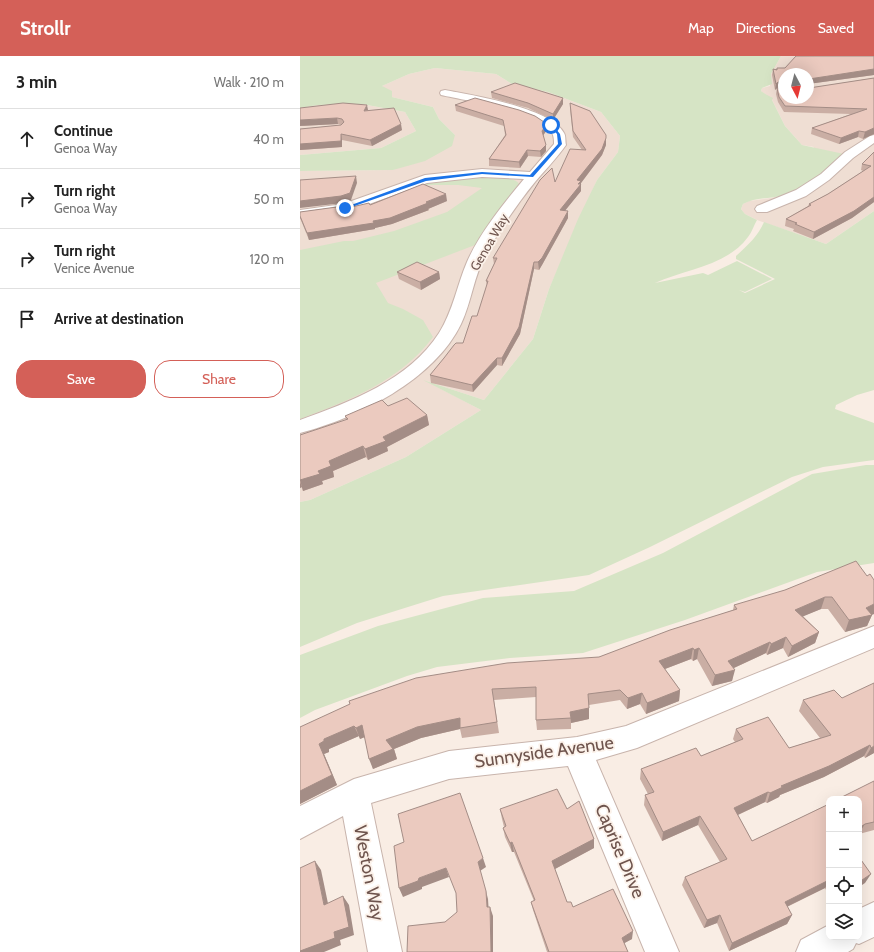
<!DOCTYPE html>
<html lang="en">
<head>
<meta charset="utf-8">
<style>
	:root { --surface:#fff; --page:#f6f6f6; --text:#222; --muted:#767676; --line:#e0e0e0; --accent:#d46058 }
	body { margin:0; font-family:Cabin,sans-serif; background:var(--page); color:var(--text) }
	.controls { position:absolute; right:12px; bottom:12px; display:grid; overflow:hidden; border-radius:8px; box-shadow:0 4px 16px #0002 }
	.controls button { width:36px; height:36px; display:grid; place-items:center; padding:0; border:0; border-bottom:1px solid var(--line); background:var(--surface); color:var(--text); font:20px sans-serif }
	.compass { position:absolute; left:478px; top:12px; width:36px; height:36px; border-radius:50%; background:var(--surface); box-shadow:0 4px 16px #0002; rotate:173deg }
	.stop { position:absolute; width:12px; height:12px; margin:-9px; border:3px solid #1a73e8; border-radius:50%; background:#fff }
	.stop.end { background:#1a73e8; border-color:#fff; box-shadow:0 1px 4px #0008 }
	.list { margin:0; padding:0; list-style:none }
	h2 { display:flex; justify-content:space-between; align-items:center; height:52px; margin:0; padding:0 16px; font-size:17px }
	h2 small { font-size:13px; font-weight:400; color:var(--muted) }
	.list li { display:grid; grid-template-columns:26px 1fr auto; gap:12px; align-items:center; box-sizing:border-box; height:60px; padding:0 16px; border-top:1px solid var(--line) }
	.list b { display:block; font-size:15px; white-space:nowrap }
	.list p { margin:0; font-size:13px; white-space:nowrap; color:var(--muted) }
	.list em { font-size:13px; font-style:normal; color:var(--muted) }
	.actions { display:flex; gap:8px; padding:12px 16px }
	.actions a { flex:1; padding:9px 0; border:1px solid var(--accent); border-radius:16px; text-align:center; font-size:14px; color:var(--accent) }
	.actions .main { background:var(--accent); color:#fff }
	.icon { flex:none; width:22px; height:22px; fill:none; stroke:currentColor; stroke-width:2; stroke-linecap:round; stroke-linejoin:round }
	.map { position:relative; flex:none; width:574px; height:896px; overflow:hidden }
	header { display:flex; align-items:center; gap:24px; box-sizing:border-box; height:56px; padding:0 20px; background:var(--accent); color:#fff }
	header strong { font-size:19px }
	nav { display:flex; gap:22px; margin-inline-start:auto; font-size:14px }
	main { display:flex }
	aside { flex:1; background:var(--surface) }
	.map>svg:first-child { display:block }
	.residential { fill:#efded3; fill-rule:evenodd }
	.green { fill:#d6e4c5 }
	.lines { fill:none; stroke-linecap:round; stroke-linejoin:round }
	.minor-casing { stroke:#c8b4ac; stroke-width:2 }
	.minor { fill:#fff; fill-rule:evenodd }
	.wall { fill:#caaea4 }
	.shaded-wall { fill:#a48d86 }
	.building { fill:#ebcabf; stroke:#a48d86 }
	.route { fill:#1a73e8 }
	.labels { text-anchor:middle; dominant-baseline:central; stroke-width:3.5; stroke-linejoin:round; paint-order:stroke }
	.far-street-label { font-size:13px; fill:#6e544d; stroke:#fcf2ea }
	.near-street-label { font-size:18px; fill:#6e544d; stroke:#fcf2ea }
</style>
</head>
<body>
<header>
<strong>Strollr</strong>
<nav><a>Map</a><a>Directions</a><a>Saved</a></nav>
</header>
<main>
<aside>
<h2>3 min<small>Walk · 210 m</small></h2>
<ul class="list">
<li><svg class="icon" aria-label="ahead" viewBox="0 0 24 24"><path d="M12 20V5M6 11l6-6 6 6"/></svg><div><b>Continue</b><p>Genoa Way</p></div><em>40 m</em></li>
<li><svg class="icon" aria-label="right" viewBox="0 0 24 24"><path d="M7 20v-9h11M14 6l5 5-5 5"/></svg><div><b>Turn right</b><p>Genoa Way</p></div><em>50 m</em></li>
<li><svg class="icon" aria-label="right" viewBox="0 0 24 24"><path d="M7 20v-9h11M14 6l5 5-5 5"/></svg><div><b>Turn right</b><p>Venice Avenue</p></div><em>120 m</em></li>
<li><svg class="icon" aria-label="arrive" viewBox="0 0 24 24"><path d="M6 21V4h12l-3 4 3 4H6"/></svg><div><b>Arrive at destination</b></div></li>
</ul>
<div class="actions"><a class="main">Save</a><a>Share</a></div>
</aside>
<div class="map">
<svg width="574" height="896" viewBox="0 0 574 896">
	<rect width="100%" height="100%" fill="#f9ede4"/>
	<g class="residential">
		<path d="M 481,0 L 574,0 L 574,155 L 526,188 L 457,164 L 445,158 L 441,153 L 443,148 L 449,145 L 471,142 L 487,138 L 491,135 L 514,91 L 502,89 L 485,70 L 472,44 L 461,35 L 462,32 L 470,30 L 471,18 ZM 484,18 L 508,18 L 508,42 L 484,42 Z"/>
		<path d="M 135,12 L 196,18 L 212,28 L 248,36 L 301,56 L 320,80 L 318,96 L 297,124 L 249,233 L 233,283 L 184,344 L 126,325 L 181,354 L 106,401 L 10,444 L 0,446 L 0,115 L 93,114 L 155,79 L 139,63 L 133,51 L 92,41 L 82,30 L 109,18 Z"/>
		<path d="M 62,48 L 105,56 L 116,75 L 81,92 L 0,99 L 0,52 L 18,49 Z"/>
	</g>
	<g class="green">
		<path d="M 0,0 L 481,0 L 471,18 L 472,28 L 462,32 L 461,35 L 467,39 L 473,42 L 472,44 L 485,70 L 502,89 L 544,98 C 526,114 508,131 485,139 C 471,143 456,141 443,148 L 441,153 L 445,158 L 457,164 C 454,169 452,176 448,181 C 427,210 386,213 355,227 L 403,217 L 408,219 L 437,205 L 472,223 L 445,236 L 439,234 L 445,237 L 475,223 L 436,203 L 436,200 C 448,189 458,180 464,166 L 526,188 L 574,155 L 574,334 L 557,339 L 536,349 L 535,353 L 574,367 L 574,404 L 523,411 L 492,421 L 350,491 L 289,519 L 143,540 L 57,567 L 0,591 L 0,446 L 10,444 L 106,401 L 181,354 L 123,324 L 184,344 L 233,283 L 249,233 L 278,163 L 297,124 L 318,96 L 320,80 L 301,56 L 248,36 L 212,28 L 196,18 L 135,12 L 109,18 L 82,30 L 92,35 L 92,41 L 133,51 L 139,63 L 155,79 L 152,90 L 125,105 L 93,114 L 0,115 L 0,99 L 81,92 L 116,75 L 105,56 L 62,48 L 18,49 L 0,52 Z"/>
		<path d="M 176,121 C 185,121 215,120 219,128 L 193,161 L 175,189 L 76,227 L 88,247 L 103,253 L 123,264 L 133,281 C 100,325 50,344 0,363 L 0,194 L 44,185 L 53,185 L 94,175 L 147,156 L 182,132 L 158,129 L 120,129 L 130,126 Z"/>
		<path d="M 566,409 L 574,409 L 574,507 L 517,516 L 385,564 L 283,597 L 210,602 L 137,611 L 107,620 L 15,654 L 0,662 L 0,599 L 78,570 L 183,542 L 274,535 L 363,497 L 512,418 Z"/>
	</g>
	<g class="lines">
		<defs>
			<g id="minor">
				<path d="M 145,34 C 172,39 251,52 264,77 C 266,80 265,85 266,89 C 257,102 245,114 235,126 C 217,148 201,172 187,196 C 174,218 172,245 161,268 C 134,324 58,362 0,377 L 0,364 C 50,346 109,324 139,277 C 153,255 157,229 167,206 C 179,178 204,147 224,123 L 182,121 L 127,127 L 50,155 L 0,162 L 0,154 L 43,148 L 125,119 L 182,113 L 230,116 L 254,88 C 254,86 254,82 253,79 C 246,57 163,44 141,39 L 140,37 L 141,35 Z"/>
				<path d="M 574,79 L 574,87 L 553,102 L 529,124 L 506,140 L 467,156 L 457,156 L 455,153 L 457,150 L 496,134 L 521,118 L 545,96 L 570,80 Z"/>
				<path d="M 574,570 L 574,592 L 337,692 L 296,704 L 379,896 L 345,896 L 268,710 L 149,723 L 71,747 L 102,896 L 68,896 L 43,760 L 0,783 L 0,750 L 54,723 L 149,695 L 277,681 L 326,670 Z"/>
				<path d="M 574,846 L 574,881 L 559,888 L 556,887 L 553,893 L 548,896 L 496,896 L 501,884 L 529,869 L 529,881 L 559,881 L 559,853 Z"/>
			</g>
		</defs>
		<use href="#minor" class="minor-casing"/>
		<use href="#minor" class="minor"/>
	</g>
	<g class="wall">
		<path d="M 574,0 L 574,19 L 508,28 L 484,18 L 484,31 L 477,32 L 475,34 L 472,19 L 473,13 L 477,13 L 477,12 L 485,12 Z"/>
		<path d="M 574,22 L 574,78 L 563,83 L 558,81 L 539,88 L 511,78 L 512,72 L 551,58 L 484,56 L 478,46 L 476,38 L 477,32 L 484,42 L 509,32 Z"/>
		<path d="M 191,36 L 263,48 L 253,64 L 228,52 L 192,42 Z"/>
		<path d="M 270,47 L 306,89 L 302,99 L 281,127 L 281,135 L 265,154 L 268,162 L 242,209 L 239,214 L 234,213 L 220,278 L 202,310 L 197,309 L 173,336 L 131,327 L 130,319 L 163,287 L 177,260 L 187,230 L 186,225 L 194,208 L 193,202 L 255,126 L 282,94 L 273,81 L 270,53 Z"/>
		<path d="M 155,49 L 247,74 L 243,79 L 246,95 L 241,101 L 228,100 L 220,112 L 189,110 L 189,103 L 205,79 L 204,70 L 156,55 Z"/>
		<path d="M 68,54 L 102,74 L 72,90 L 42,84 L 42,91 L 0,94 L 0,73 L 41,69 L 42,69 L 38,68 L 0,70 Z"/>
		<path d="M 574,96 L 574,146 L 552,162 L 513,183 L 493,175 L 494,173 L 485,170 L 486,163 L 508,150 L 509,148 L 528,138 L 563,115 L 561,114 L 562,108 Z"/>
		<path d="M 147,145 L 128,153 L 129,154 L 92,168 L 75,172 L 75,173 L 9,184 L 0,162 L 0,156 L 44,150 L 45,153 L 70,149 Z"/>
		<path d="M 97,216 L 139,216 L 140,223 L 121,234 L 99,223 Z"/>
		<path d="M 88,350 L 127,359 L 129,369 L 87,391 L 88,395 L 68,404 L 66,401 L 33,415 L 34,421 L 22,425 L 23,428 L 3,435 L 2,431 L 0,432 L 0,379 L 46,364 L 45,360 Z"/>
		<path d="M 567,520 L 574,524 L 574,558 L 572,559 L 567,570 L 545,576 L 528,553 L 521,553 L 503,560 L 519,576 L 515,587 L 488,601 L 483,592 L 467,599 L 466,597 L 434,612 L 432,625 L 412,630 L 397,603 L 393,605 L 391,603 L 365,613 L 380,634 L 379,645 L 346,658 L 340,648 L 327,653 L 320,644 L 289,649 L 289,663 L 271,667 L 271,673 L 237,674 L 236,664 L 236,641 L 194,644 L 199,677 L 162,682 L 160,673 L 121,682 L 94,693 L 97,703 L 73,713 L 65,681 L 60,683 L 59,680 L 29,693 L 29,696 L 24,698 L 37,729 L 0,748 L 0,671 L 299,601 L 433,554 L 434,549 Z"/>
		<path d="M 542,642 L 574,697 L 565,702 L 564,700 L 524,721 L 480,739 L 479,741 L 467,747 L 465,746 L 438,759 L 452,785 L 529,748 L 529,839 L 525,832 L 487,851 L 492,859 L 487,868 L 429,895 L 417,867 L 404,872 L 382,829 L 385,821 L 420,806 L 398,769 L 362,785 L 344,749 L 345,739 L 348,738 L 340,723 L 341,713 L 401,700 L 435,686 L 433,683 L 436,673 L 489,692 L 520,682 L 499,655 L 503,644 Z"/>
		<path d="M 574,725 L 574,774 L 559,778 L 559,743 Z"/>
		<path d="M 200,753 L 267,753 L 294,783 L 294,792 L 255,813 L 267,846 L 273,851 L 332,883 L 324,887 L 328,896 L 247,896 L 233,854 L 231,846 L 234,845 L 214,796 L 212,796 L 205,781 L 203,772 L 204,771 L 202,763 Z"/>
	</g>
	<g class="shaded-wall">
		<path d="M 574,13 L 574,19 L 508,28 L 509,23 Z"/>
		<path d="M 484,25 L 484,31 L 477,32 L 475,34 L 476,28 L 478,26 Z"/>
		<path d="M 263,42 L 263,48 L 253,64 L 253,58 Z"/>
		<path d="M 67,49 L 68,54 L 64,55 Z"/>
		<path d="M 37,62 L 38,68 L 0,70 L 0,64 Z"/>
		<path d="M 101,68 L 102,74 L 72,90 L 70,84 Z"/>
		<path d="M 247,68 L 247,74 L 242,81 L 242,75 Z"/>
		<path d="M 574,72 L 574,78 L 563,83 L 565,76 Z"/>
		<path d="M 559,75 L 558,81 L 539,88 L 541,82 Z"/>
		<path d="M 41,78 L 42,84 L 42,91 L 0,94 L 0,88 Z"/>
		<path d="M 306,82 L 306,89 L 302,99 L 281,127 L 281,135 L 260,161 L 260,154 L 277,124 Z"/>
		<path d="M 246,89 L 246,95 L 241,101 L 240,95 Z"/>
		<path d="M 227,94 L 228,100 L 220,112 L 219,106 Z"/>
		<path d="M 56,120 L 57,127 L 51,144 L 43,147 L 0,152 L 0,145 Z"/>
		<path d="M 146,138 L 147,145 L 128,153 L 129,154 L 92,168 L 75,172 L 75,173 L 9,184 L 7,177 L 73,165 L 126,146 Z"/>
		<path d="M 574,141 L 574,146 L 552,162 L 513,183 L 514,176 Z"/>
		<path d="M 268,155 L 268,162 L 242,209 L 239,214 L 238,206 Z"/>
		<path d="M 234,206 L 234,213 L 220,278 L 202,310 L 202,302 Z"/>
		<path d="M 139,216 L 140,223 L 121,234 L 120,226 Z"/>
		<path d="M 197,302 L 197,309 L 173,336 L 172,329 Z"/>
		<path d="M 127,359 L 129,369 L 87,391 L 88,395 L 68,404 L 65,393 L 83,381 Z"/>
		<path d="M 63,390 L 66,401 L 33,415 L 34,421 L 22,425 L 23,428 L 3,435 L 0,424 L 18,415 L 29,405 Z"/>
		<path d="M 0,426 L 2,431 L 0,432 Z"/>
		<path d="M 525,541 L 521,553 L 492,565 L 495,554 Z"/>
		<path d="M 574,548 L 574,558 L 570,559 L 572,559 L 567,570 L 545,576 L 549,564 L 566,552 Z"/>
		<path d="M 519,576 L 515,587 L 488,601 L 492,590 Z"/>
		<path d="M 486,581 L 483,592 L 467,599 L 471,588 Z"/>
		<path d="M 470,586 L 466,597 L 425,616 L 428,605 Z"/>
		<path d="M 393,592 L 391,603 L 357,616 L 359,605 Z"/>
		<path d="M 399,592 L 397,603 L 393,605 L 394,594 Z"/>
		<path d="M 435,614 L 432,625 L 412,630 L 415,619 Z"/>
		<path d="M 380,634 L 379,645 L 346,658 L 347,647 Z"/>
		<path d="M 342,637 L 340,648 L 327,653 L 328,642 Z"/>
		<path d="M 289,652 L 289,663 L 271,667 L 270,656 Z"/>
		<path d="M 160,662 L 160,673 L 121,682 L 94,693 L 97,703 L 73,713 L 69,703 L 86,684 L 117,671 Z"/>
		<path d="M 62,669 L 67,680 L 60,683 L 56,672 Z"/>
		<path d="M 54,670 L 59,680 L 29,693 L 29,696 L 24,698 L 37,729 L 0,748 L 0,735 L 19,688 L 24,683 Z"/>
		<path d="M 570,689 L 564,700 L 524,721 L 480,739 L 479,741 L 467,747 L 470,737 L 481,730 Z"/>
		<path d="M 574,690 L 574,697 L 565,702 L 571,692 Z"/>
		<path d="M 468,736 L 465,746 L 431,762 L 434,752 Z"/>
		<path d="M 400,760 L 398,769 L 362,785 L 363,776 Z"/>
		<path d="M 565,768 L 559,777 L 559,772 Z"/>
		<path d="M 294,783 L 294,792 L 253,814 L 252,805 Z"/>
		<path d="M 212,786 L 214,796 L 212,796 L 210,787 Z"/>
		<path d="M 183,802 L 186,811 L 180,815 L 178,806 Z"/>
		<path d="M 15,805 L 21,814 L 30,857 L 24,849 Z"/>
		<path d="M 146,812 L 149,821 L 122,831 L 122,833 L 103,841 L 99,832 L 119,822 Z"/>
		<path d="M 571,818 L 565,827 L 559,831 L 559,826 Z"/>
		<path d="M 529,824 L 529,826 L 525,832 L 480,854 L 485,846 Z"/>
		<path d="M 186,835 L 188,843 L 189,859 L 187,851 Z"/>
		<path d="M 43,840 L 49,849 L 54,879 L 40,884 L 41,889 L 24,896 L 0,896 L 0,895 L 34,876 Z"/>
		<path d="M 190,851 L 193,860 L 193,896 L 191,896 Z"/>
		<path d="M 420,859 L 417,867 L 404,872 L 407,864 Z"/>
		<path d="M 492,859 L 487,868 L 429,895 L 432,887 Z"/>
		<path d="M 333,875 L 332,883 L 321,889 L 322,882 Z"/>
	</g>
	<g class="building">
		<path d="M 496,0 L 574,0 L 574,13 L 509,23 L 508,28 L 508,18 L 484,18 L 484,25 L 478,26 L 476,28 L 473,13 L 477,14 L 477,12 L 485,12 Z"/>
		<path d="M 574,22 L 574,72 L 565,76 L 559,75 L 541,82 L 512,72 L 567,53 L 485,50 L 479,41 L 477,32 L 484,33 L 484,42 L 508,42 L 508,31 L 509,32 Z"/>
		<path d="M 215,27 L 263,42 L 253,58 L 228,47 L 191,36 Z"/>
		<path d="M 175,42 L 219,54 L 235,60 L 247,68 L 242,75 L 246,89 L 240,95 L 227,94 L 219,106 L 189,103 L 206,79 L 203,64 L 155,49 Z"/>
		<path d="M 43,47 L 67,49 L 64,55 L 94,52 L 101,68 L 70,84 L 41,78 L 41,85 L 0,88 L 0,73 L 41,69 L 44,66 L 42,63 L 37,62 L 0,64 L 0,52 Z"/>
		<path d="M 270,47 L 290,55 L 306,79 L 306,82 L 302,93 L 277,124 L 281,125 L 278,128 L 281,128 L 260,154 L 268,155 L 242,202 L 238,206 L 234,206 L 219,271 L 202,302 L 197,302 L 172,329 L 130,319 L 144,302 L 154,289 L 156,287 L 163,287 L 172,260 L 177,260 L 188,225 L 186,225 L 197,202 L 193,202 L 240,124 L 252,112 L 255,126 L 270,93 L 286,94 L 273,75 Z"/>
		<path d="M 574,96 L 574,141 L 554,155 L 514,176 L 495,168 L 497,167 L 486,163 L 511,149 L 509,148 L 528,138 L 571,110 L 562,108 Z"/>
		<path d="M 56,120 L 50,137 L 41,140 L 0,145 L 0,124 Z"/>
		<path d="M 123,128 L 146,138 L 126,146 L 128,147 L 90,162 L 73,165 L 74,167 L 7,177 L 0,160 L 0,156 L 44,150 L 43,153 L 69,147 L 70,149 Z"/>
		<path d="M 117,206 L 139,216 L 120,226 L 97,216 Z"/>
		<path d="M 107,342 L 127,359 L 83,381 L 86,385 L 65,393 L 63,390 L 29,405 L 31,410 L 18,415 L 20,418 L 0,424 L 0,379 L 48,363 L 45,360 L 82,344 L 88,350 Z"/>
		<path d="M 556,505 L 567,520 L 570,518 L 574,524 L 574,548 L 566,552 L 572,559 L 549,564 L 532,541 L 525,541 L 495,554 L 519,576 L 492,590 L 486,581 L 471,588 L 470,586 L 428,605 L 435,614 L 415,619 L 399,592 L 394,594 L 393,592 L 359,605 L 380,634 L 347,647 L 342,637 L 328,642 L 320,634 L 288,638 L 289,652 L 270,656 L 271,662 L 236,664 L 236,631 L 192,633 L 197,666 L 160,672 L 160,662 L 117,671 L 86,684 L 93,693 L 69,703 L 62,669 L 56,672 L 54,670 L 24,683 L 24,685 L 19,688 L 32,719 L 0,735 L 0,671 L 50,648 L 49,645 L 116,622 L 207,607 L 299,601 L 370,574 L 437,553 L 434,549 L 485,534 Z"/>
		<path d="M 574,627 L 574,690 L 571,692 L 570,689 L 529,710 L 481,730 L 483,731 L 470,737 L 468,736 L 434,752 L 452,785 L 529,748 L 529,824 L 485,846 L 492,859 L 432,887 L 420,859 L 407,864 L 385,821 L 427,803 L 400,760 L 363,776 L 345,739 L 354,736 L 341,713 L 396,692 L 401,700 L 443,683 L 436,673 L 468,661 L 489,692 L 531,679 L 503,644 L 534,634 L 542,642 Z"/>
		<path d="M 574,725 L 574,766 L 565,768 L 559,772 L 559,743 L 538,743 Z"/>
		<path d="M 257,733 L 267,753 L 279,745 L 294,783 L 252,805 L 267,846 L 271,846 L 273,851 L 313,833 L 333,875 L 322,882 L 328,896 L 249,896 L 231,846 L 235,844 L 212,786 L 210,787 L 203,772 L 206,770 L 200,753 Z"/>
		<path d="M 160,737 L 183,802 L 178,806 L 186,835 L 187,851 L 190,851 L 191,896 L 107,896 L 108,870 L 145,866 L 157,856 L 156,837 L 146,812 L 119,822 L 118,825 L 99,832 L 94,790 L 104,786 L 98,758 Z"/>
		<path d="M 559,801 L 571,818 L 559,826 Z"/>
		<path d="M 15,805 L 24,849 L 43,840 L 49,871 L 34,876 L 35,882 L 0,895 L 0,812 Z"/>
	</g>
	<path class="route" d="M 252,68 L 260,78 L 262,88 L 233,121 L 182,118 L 126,125 L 46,153 L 43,152 L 125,122 L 182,116 L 230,119 L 258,88 L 257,78 L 249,69 Z"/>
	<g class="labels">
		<g class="far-street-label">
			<text transform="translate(189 186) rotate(-60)">Genoa Way</text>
		</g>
		<g class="near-street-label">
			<text transform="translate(244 696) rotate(-8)">Sunnyside Avenue</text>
			<text transform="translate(320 795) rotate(67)">Caprise Drive</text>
			<text transform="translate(69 817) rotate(79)">Weston Way</text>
		</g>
	</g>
</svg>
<div class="controls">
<button>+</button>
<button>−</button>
<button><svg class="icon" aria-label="locate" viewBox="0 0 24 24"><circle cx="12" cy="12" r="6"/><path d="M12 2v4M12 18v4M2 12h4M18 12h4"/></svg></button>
<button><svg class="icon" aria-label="layers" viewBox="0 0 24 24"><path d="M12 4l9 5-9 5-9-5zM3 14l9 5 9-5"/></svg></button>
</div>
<svg class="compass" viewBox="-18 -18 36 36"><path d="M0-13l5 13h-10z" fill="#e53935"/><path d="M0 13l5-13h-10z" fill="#767676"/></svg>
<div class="stop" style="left:251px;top:69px"></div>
<div class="stop end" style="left:45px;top:152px"></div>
</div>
</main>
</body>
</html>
